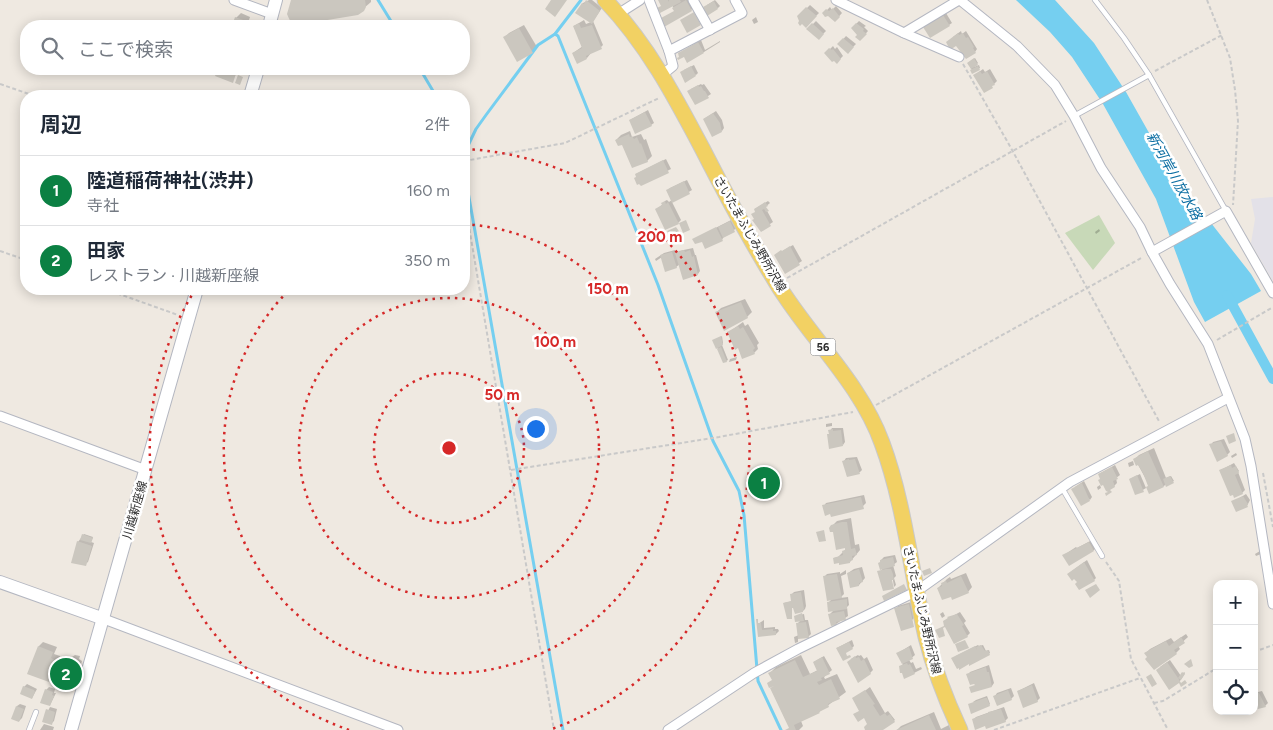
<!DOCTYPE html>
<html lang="ja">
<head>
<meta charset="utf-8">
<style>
	:root { --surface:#fff; --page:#f2f2f3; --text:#1f2937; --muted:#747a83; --line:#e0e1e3; --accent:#0b8043 }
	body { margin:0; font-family:Figtree,"Noto Sans JP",sans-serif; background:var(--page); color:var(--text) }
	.controls { position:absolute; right:15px; bottom:15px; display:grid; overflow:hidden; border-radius:10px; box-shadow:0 2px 12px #0003 }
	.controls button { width:45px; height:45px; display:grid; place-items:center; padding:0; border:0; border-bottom:1px solid var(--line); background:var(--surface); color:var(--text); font:25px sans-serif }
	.you { position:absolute; left:535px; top:428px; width:18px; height:18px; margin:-12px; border:4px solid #fff; border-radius:50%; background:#1a73e8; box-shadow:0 0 0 8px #1a73e833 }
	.badge { display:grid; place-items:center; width:32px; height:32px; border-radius:50%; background:var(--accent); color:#fff; font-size:16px; font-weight:700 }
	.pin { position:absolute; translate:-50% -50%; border:2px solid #fff; box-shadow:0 1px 5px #0006 }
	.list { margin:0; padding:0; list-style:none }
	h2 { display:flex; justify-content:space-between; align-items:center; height:65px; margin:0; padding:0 20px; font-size:21px }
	h2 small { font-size:16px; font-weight:400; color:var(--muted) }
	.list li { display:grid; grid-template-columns:32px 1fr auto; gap:15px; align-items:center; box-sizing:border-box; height:70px; padding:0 20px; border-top:1px solid var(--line) }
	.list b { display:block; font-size:19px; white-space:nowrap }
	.list p { margin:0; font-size:16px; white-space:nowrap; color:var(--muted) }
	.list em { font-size:16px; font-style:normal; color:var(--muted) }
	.icon { flex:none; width:28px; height:28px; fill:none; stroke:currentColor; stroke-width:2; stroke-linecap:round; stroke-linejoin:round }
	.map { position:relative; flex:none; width:1273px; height:730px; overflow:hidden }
	.search { position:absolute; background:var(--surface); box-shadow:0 2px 12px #0003; left:20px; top:20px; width:450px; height:55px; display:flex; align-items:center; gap:12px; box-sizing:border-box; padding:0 18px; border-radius:20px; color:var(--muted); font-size:19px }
	.panel { position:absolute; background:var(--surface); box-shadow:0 2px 12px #0003; left:20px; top:90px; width:450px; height:205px; border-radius:20px }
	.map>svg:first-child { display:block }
	.industrial { fill:#e3e1e8 }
	.cemetery { fill:#c8d9b8 }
	.water { fill:#75cff0 }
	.shadow { fill:#0003 }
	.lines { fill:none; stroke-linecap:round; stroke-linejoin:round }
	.stream { stroke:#75cff0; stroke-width:3 }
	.canal { stroke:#75cff0; stroke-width:10 }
	.building { fill:#cbc7bf }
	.lane-casing { stroke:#b4b7c1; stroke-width:6 }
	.street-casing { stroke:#b4b7c1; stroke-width:11 }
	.secondary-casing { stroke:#b4b7c1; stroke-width:14 }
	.primary-casing { stroke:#c9c9c9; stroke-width:17 }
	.path { stroke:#c9c9c9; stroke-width:2; stroke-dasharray:4 2.5; stroke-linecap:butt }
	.lane { stroke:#fff; stroke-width:4.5 }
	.street { stroke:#fff; stroke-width:9 }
	.secondary { stroke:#fff; stroke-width:12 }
	.primary { stroke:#f2d163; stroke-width:15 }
	.ring { fill:none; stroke:#d62828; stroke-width:2.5; stroke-dasharray:2.5 5 }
	.labels { text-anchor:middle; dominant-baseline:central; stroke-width:5; stroke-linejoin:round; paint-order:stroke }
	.shield { fill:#fff; stroke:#6d6d6d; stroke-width:1 }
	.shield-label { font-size:11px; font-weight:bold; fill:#2e2e2e }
	.street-label { font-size:12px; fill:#2e2e2e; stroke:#fff }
	.water-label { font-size:14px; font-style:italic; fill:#0d6fa3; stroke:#fff }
	.centre { fill:#d62828; stroke:#fff; stroke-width:2.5 }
	.ring-label { font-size:15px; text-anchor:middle; font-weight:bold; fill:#d62828; stroke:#fff; stroke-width:5; stroke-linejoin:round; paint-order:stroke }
</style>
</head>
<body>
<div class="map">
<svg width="1273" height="730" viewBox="0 0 1273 730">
	<rect width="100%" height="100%" fill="#efe9e1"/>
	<path class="industrial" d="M 1273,197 L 1273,281 L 1251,243 L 1255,219 L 1251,199 Z"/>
	<path class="cemetery" d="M 1099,215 L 1115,243 L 1093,270 L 1065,233 Z"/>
	<path class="water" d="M 1016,0 L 1055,0 L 1094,43 L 1126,92 L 1179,186 L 1211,223 L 1251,274 L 1261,291 L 1205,322 L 1194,302 L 1156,199 L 1103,104 L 1072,57 L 1050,32 Z"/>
	<g class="shadow">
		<path d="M 292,0 L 371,0 L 371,2 L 364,8 Z"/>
		<path d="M 589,0 L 592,0 L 602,8 L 593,21 L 603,45 L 599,49 L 591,53 L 587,58 L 573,53 L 583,46 L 574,26 L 584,20 L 586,24 L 591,22 L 577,13 L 583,3 Z"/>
		<path d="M 659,0 L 690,0 L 694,7 L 691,10 L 675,10 L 672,5 L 662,6 Z"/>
		<path d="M 715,0 L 720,6 L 718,8 L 707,5 Z"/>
		<path d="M 810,5 L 819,13 L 806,26 L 799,16 Z"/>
		<path d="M 836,6 L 842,13 L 835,21 L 828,15 L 824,13 L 830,7 L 832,10 Z"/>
		<path d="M 241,13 L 250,17 L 247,26 L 233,26 L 236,18 Z"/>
		<path d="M 946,13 L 952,23 L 949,25 L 928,25 Z"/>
		<path d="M 756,17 L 758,22 L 754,24 L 752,20 Z"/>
		<path d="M 816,21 L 826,31 L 819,38 L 808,29 Z"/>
		<path d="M 859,21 L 866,26 L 864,27 L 868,31 L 860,40 L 859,35 L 852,28 Z"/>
		<path d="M 524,25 L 537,47 L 532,52 L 505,37 L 509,33 Z"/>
		<path d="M 961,31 L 962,34 L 966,31 L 977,49 L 975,52 L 953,37 Z"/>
		<path d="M 846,36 L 856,44 L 848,52 L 839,44 Z"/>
		<path d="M 701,40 L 705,50 L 720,41 L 720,42 L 704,52 L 682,52 Z"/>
		<path d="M 833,46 L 835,49 L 837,47 L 843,56 L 837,62 L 826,53 Z"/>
		<path d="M 975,58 L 978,63 L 974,67 L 979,65 L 980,68 L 973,72 L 968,63 Z"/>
		<path d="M 694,65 L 698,73 L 696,75 L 684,70 Z"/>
		<path d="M 219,69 L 239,69 L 232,81 L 217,76 Z"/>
		<path d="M 983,69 L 985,72 L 990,69 L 997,81 L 994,84 L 975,75 Z"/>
		<path d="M 701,84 L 702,85 L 704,84 L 711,94 L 696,104 L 691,89 Z"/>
		<path d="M 648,110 L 654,123 L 651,125 L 630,120 Z"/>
		<path d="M 716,111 L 722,120 L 724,128 L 722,131 L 704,119 Z"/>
		<path d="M 630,131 L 632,137 L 641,134 L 644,140 L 646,139 L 652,156 L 647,161 L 616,140 L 621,135 Z"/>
		<path d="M 666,159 L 671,169 L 641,184 L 636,174 Z"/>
		<path d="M 687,180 L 692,190 L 672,202 L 681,220 L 678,223 L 657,209 L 663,204 L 665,201 L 667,200 L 669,202 L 672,200 L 667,191 L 670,188 Z"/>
		<path d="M 768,201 L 770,203 L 765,207 L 773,222 L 761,230 L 755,209 Z"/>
		<path d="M 733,219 L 737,228 L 724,236 L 722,240 L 702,241 L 694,239 Z"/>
		<path d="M 1099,229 L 1100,231 L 1096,234 L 1095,232 Z"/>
		<path d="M 793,245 L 802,261 L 785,272 L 779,253 Z"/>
		<path d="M 693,248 L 695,255 L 696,255 L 700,271 L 698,274 L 680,264 L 676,267 L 662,257 L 656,261 L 655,259 L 664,253 L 675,250 L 676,254 L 679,251 Z"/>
		<path d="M 745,299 L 752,312 L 747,317 L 716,313 L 721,308 Z"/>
		<path d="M 743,322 L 745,326 L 748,324 L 759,343 L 757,345 L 758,349 L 754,353 L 739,347 L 729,332 Z"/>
		<path d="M 722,336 L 723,343 L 722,345 L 728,360 L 724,362 L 714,341 Z"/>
		<path d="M 737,357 L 736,360 L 729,362 L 730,359 Z"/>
		<path d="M 832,423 L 832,426 L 826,427 L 826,424 Z"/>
		<path d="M 832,428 L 843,428 L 845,442 L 843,445 L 830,431 Z"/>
		<path d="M 1224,439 L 1230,452 L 1227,455 L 1211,445 L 1213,442 Z"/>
		<path d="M 1154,448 L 1166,478 L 1171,476 L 1174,481 L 1166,484 L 1164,486 L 1149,485 L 1135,459 L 1139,455 Z"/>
		<path d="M 1236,453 L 1237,455 L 1232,458 L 1231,456 Z"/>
		<path d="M 857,457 L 862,470 L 860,472 L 847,476 L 844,461 L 846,458 Z"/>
		<path d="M 1133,461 L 1134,465 L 1129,467 L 1128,463 Z"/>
		<path d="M 1234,463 L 1239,471 L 1238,472 L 1245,490 L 1242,493 L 1221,470 Z"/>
		<path d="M 1115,465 L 1120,475 L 1116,478 L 1117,483 L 1114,486 L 1101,478 L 1099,474 Z"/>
		<path d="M 769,473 L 774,479 L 771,484 L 753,485 L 761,480 L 763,476 Z"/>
		<path d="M 1140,474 L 1146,488 L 1136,494 L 1130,479 Z"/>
		<path d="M 1084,481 L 1092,497 L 1090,500 L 1075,487 Z"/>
		<path d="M 1100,485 L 1101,488 L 1098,490 L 1097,487 Z"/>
		<path d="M 1246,494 L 1250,500 L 1247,506 L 1233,502 Z"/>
		<path d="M 864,495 L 866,503 L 863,506 L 824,506 L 826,503 Z"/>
		<path d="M 851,518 L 855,545 L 859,544 L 860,550 L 850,562 L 834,558 L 838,557 L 846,549 L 833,525 L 837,521 Z"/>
		<path d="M 84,534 L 93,537 L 91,542 L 94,543 L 88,562 L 85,564 L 78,542 Z"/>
		<path d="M 1092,540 L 1096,548 L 1094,550 L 1064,555 L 1076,547 L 1077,548 Z"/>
		<path d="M 1260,551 L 1261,554 L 1256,556 L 1255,554 Z"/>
		<path d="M 895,555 L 897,562 L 893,565 L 896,576 L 894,578 L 896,585 L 894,587 L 892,574 L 879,573 L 884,567 L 881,560 L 884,557 Z"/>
		<path d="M 1087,560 L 1096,578 L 1093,581 L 1078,582 L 1072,571 Z"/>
		<path d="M 862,567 L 865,578 L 859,585 L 848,573 L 854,569 Z"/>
		<path d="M 846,570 L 846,574 L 841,576 L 844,594 L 840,598 L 848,597 L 849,605 L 847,607 L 848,616 L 836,624 L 830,614 L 834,610 L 828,603 L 832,599 L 824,577 L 827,574 L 840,572 L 840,574 Z"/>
		<path d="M 966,573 L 972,587 L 968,592 L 951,595 L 938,588 L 947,579 L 950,577 L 951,579 Z"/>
		<path d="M 804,590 L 806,606 L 805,609 L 803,611 L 792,602 L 791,617 L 784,603 L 793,601 L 792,594 L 794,592 Z"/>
		<path d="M 911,602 L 915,617 L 912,620 L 913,626 L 896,609 L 898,606 Z"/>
		<path d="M 943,612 L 945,616 L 942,618 L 940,614 Z"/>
		<path d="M 960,612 L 966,621 L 964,623 L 970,633 L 967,636 L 947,619 Z"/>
		<path d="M 804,614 L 805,620 L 808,620 L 811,634 L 808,637 L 798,638 L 798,642 L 795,643 L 794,637 L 799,635 L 797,624 L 801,620 L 796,616 Z"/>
		<path d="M 764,620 L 764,628 L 775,627 L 775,629 L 778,629 L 779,631 L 776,634 L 759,636 L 758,624 Z"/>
		<path d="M 1186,634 L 1188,637 L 1178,646 L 1180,649 L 1176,653 L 1149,657 L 1146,653 L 1150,649 L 1171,638 L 1174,642 Z"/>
		<path d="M 852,640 L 854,646 L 851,649 L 837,648 Z"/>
		<path d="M 43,642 L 57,647 L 54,654 L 60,656 L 59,661 L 64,656 L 72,657 L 75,655 L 80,656 L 79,659 L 82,661 L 76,680 L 72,684 L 52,677 L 49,680 L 29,673 L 39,646 Z"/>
		<path d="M 911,645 L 915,655 L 909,660 L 911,663 L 913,662 L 916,669 L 921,667 L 922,669 L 914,673 L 901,666 L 903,664 L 898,653 Z"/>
		<path d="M 978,645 L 979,646 L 983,645 L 986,651 L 989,650 L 990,653 L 969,663 L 956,656 Z"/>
		<path d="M 801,655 L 810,674 L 818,670 L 814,662 L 824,656 L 832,670 L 824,677 L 825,679 L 837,674 L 846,692 L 819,712 L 801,721 L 803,726 L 799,730 L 788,730 L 790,727 L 777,683 L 773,680 L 770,673 L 776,667 Z"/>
		<path d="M 858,655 L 859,656 L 861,655 L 864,659 L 867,657 L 873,670 L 870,673 L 851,659 Z"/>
		<path d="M 1170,660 L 1181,676 L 1184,672 L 1185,673 L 1180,681 L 1169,688 L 1160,667 Z"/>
		<path d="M 989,665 L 994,683 L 992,686 L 976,685 L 968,675 L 970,672 Z"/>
		<path d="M 1034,683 L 1040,698 L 1037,701 L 1018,691 Z"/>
		<path d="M 27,684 L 37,689 L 32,698 L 24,687 Z"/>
		<path d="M 49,687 L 55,689 L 54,693 L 56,693 L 50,705 L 46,690 Z"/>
		<path d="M 870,687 L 885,713 L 888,711 L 895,720 L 880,730 L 867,730 L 869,724 L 854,699 Z"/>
		<path d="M 1011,688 L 1014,696 L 1011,699 L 995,696 L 997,693 Z"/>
		<path d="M 1262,691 L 1268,703 L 1265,706 L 1254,709 L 1254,693 Z"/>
		<path d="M 987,696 L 990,704 L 987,707 L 973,702 L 976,700 Z"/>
		<path d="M 20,704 L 26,706 L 22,718 L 19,721 L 17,706 Z"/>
		<path d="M 50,707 L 57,709 L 54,721 L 51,724 L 43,721 Z"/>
		<path d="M 1004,707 L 1008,718 L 1005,721 L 986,724 L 973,720 L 976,717 Z"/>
		<path d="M 934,712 L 941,729 L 949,725 L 951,730 L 897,730 L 901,726 Z"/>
		<path d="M 44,724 L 54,727 L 53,730 L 40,730 Z"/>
	</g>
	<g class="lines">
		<g class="stream">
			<path d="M 378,0 L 394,26"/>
			<path d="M 555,34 L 558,36 L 658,285 L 713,441 L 739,491 L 744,515 L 758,681 L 781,730"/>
			<path d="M 420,69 L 436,96"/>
			<path d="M 464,154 L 476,129 L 486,115 L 538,45 L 555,34 L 581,0"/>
			<path d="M 464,169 L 563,730"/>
		</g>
		<path class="canal" d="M 1227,295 L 1273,379"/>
	</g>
	<g class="building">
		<path d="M 291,0 L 365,0 L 366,7 L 364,11 L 358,15 L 297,25 L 291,23 L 287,14 Z"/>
		<path d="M 551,0 L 567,0 L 555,17 L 545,9 Z"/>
		<path d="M 586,0 L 600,11 L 592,24 L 575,13 L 582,3 L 584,4 Z"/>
		<path d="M 658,0 L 668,0 L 669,2 L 669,0 L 680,0 L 681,2 L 660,13 L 657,8 L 661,6 Z"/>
		<path d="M 686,0 L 692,11 L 664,27 L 661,18 L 674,11 L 672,8 Z"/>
		<path d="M 714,1 L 718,9 L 707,16 L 703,7 Z"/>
		<path d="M 806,7 L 817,16 L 806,28 L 802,24 L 800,26 L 798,23 L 799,21 L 797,16 Z"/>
		<path d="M 833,8 L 840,17 L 835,22 L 828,16 L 825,17 L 822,13 L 826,9 L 829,11 Z"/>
		<path d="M 694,12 L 701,25 L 687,33 L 680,20 Z"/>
		<path d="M 943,15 L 950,26 L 930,38 L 923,27 Z"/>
		<path d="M 235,17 L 246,21 L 245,26 L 232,26 Z"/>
		<path d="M 579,23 L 581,28 L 592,25 L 602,49 L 586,56 L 587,59 L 577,64 L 572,53 L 582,48 L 573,26 Z"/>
		<path d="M 812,23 L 824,34 L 819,40 L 806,29 Z"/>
		<path d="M 856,23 L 864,29 L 863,31 L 867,34 L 860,41 L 855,37 L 857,35 L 851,28 Z"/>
		<path d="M 519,28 L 533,53 L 517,62 L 503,37 Z"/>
		<path d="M 958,33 L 959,35 L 963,33 L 966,38 L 968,37 L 974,47 L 973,48 L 976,53 L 966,59 L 956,46 L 950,50 L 946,42 Z"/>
		<path d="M 843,38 L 854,47 L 848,54 L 837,44 Z"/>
		<path d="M 698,42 L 704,53 L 687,63 L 684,57 L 678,60 L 677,58 L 679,57 L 678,53 Z"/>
		<path d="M 829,48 L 832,50 L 833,49 L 841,59 L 837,64 L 834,61 L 832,62 L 824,53 Z"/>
		<path d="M 974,58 L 978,65 L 971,69 L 967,63 Z"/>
		<path d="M 691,66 L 696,76 L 685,83 L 680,72 Z"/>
		<path d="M 978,66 L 980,70 L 972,74 L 970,70 Z"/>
		<path d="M 218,69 L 237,70 L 233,83 L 215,76 Z"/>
		<path d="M 980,71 L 982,74 L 987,71 L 995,85 L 992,86 L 993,88 L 984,93 L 973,75 Z"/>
		<path d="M 238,75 L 243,77 L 240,85 L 235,83 Z"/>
		<path d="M 698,85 L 699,87 L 701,86 L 704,91 L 705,91 L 709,98 L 695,105 L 687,91 Z"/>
		<path d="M 645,112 L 652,126 L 635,134 L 629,120 Z"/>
		<path d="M 713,113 L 720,123 L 722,132 L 712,137 L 703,119 Z"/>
		<path d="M 629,134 L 630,137 L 632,136 L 634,139 L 637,137 L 640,144 L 641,143 L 648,162 L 632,168 L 622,145 L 618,146 L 615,140 Z"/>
		<path d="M 663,160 L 669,173 L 641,186 L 639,184 L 637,185 L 634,178 L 636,177 L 635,174 Z"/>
		<path d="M 684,181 L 690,194 L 672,203 L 666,190 Z"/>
		<path d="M 665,201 L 666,204 L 668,202 L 679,224 L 665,230 L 655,209 L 662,205 L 661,203 Z"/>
		<path d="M 765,202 L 768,206 L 766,207 L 769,211 L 766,212 L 764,209 L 762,210 L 771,226 L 761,232 L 752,220 L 754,219 L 751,214 L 755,212 L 754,209 Z"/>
		<path d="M 686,220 L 690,230 L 683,233 L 679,223 Z"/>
		<path d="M 730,221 L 735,232 L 723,238 L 718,227 Z"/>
		<path d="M 676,227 L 681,234 L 672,238 L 667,231 Z"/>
		<path d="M 716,227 L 723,241 L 705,249 L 702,242 L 695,244 L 692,239 Z"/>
		<path d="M 790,246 L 800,265 L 785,274 L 774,255 L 781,250 L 782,251 Z"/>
		<path d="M 684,250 L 685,252 L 690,250 L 692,257 L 694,256 L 698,275 L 683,280 L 675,253 Z"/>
		<path d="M 672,252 L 677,268 L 665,272 L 660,255 Z"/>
		<path d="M 741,302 L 748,318 L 724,331 L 715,312 Z"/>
		<path d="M 738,326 L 740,329 L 743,327 L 755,348 L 753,350 L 755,354 L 742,359 L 738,348 L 735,350 L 727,332 Z"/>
		<path d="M 721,336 L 723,345 L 716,349 L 712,340 Z"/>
		<path d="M 721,347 L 727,362 L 723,363 L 717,349 Z"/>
		<path d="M 833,429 L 833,431 L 841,430 L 843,446 L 829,449 L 827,434 L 829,434 L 828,430 Z"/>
		<path d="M 1234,433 L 1236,441 L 1229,444 L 1226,436 Z"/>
		<path d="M 1221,441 L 1228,456 L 1217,462 L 1209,444 Z"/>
		<path d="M 1148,451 L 1164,487 L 1149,494 L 1146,487 L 1148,486 L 1143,473 L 1138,465 L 1136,466 L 1133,459 Z"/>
		<path d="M 849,459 L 849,460 L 855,459 L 860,474 L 847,477 L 842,461 Z"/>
		<path d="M 1231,465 L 1232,468 L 1236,466 L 1239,473 L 1235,475 L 1243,494 L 1234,498 L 1233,495 L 1230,496 L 1219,470 Z"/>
		<path d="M 1112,467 L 1118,479 L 1113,481 L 1115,487 L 1110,490 L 1112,492 L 1106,496 L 1105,493 L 1108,492 L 1106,491 L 1103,485 L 1101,486 L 1098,480 L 1100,479 L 1098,474 Z"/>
		<path d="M 767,475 L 768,478 L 770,477 L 771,485 L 763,488 L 762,486 L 754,490 L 752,484 L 760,481 L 759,479 Z"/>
		<path d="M 1137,475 L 1144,492 L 1135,495 L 1129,479 Z"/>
		<path d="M 1170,476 L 1174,483 L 1166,487 L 1163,479 Z"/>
		<path d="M 1082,483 L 1090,501 L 1081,506 L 1071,489 Z"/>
		<path d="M 1243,496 L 1248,504 L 1247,505 L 1248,507 L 1236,512 L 1231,501 Z"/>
		<path d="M 861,497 L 864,509 L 831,517 L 830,514 L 825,516 L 822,505 Z"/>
		<path d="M 842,522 L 847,522 L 851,549 L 855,548 L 857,555 L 852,556 L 853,560 L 850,561 L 850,563 L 839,565 L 839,563 L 834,564 L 833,558 L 843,555 L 842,551 L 845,550 L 845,548 L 836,550 L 833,532 L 830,532 L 829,528 L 831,525 Z"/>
		<path d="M 824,530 L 826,541 L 819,542 L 816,532 Z"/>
		<path d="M 82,534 L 93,538 L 91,543 L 80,540 Z"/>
		<path d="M 77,541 L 92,546 L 86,566 L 71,563 Z"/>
		<path d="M 1089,542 L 1094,551 L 1069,566 L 1062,555 Z"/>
		<path d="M 893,557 L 895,566 L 880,570 L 878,563 L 880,562 L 880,560 Z"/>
		<path d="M 1084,562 L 1095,581 L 1079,590 L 1075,584 L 1077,582 L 1074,579 L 1072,581 L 1067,574 Z"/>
		<path d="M 930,568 L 932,573 L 924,576 L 922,571 Z"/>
		<path d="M 859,569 L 863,582 L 859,583 L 859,586 L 850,588 L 847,573 Z"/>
		<path d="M 886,569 L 891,569 L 893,574 L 894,580 L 892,580 L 894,589 L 883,591 L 877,571 Z"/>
		<path d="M 837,574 L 842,598 L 827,601 L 823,576 Z"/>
		<path d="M 961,576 L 969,593 L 952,600 L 951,597 L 942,600 L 937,588 L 942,586 L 941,583 L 946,581 L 947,583 Z"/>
		<path d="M 904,584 L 907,590 L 884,601 L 882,596 Z"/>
		<path d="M 1096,584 L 1100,590 L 1090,598 L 1085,590 Z"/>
		<path d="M 801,592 L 804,609 L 803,610 L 803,612 L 795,614 L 793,608 L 792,608 L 792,619 L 787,619 L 783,603 L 791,601 L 790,594 Z"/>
		<path d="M 847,599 L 847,609 L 828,612 L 827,602 Z"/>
		<path d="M 909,604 L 914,627 L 901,631 L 894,608 Z"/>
		<path d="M 844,611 L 846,620 L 836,622 L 837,625 L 831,626 L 828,614 Z"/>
		<path d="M 802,613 L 804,621 L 795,622 L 794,616 Z"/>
		<path d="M 957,614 L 964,625 L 962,626 L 968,637 L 954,644 L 945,627 L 943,628 L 945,636 L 939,638 L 935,630 L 944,626 L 943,621 L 948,618 L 947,617 Z"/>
		<path d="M 756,619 L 758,619 L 758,623 L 761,623 L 762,630 L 773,629 L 773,631 L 776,631 L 776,635 L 758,637 Z"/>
		<path d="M 806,622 L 809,638 L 798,639 L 796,623 Z"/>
		<path d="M 1181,637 L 1185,643 L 1174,650 L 1177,654 L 1154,670 L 1145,659 L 1147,657 L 1144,653 L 1166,641 L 1169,646 Z"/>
		<path d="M 965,640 L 969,648 L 958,652 L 955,644 Z"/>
		<path d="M 849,642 L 853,649 L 846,653 L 847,656 L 850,655 L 851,657 L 843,661 L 836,648 Z"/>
		<path d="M 981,645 L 985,651 L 988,650 L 990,655 L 969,666 L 969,664 L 959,670 L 959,668 L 957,669 L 951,658 L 975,646 L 977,650 L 976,647 Z"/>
		<path d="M 38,646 L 53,652 L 51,658 L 57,661 L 49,682 L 27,674 Z"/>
		<path d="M 909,647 L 913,659 L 902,664 L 896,653 Z"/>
		<path d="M 855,656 L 856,658 L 859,657 L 861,661 L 864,659 L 871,674 L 858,683 L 847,662 Z"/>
		<path d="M 822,657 L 830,674 L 821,678 L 822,680 L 817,682 L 819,685 L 831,679 L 840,699 L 828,704 L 829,707 L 819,712 L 820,713 L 794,725 L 796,730 L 785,730 L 789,728 L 770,688 L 774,686 L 769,688 L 767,683 L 772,680 L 768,673 L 795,660 L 803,677 L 817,671 L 813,662 Z"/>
		<path d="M 69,659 L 76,661 L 75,664 L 78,665 L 72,686 L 51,678 L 58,660 L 68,662 Z"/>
		<path d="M 1191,659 L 1193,666 L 1189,668 L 1184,664 Z"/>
		<path d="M 1167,662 L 1178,678 L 1182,672 L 1185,674 L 1181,680 L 1178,678 L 1181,683 L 1185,680 L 1187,683 L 1181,687 L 1179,683 L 1169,690 L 1156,670 Z"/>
		<path d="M 907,663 L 908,665 L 910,664 L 915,674 L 904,679 L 902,673 L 900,673 L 899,666 Z"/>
		<path d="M 986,667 L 987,672 L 989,672 L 992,687 L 971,693 L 969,687 L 975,685 L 974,684 L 970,685 L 966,674 Z"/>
		<path d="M 1151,674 L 1157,684 L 1152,687 L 1146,677 Z"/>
		<path d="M 1032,685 L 1038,702 L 1023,708 L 1017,691 Z"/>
		<path d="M 23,686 L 34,690 L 35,692 L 32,699 L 20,694 Z"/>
		<path d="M 45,689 L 53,692 L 52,695 L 54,696 L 50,706 L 40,703 Z"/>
		<path d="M 865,690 L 875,704 L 873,705 L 880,716 L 885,713 L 887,716 L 890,714 L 895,722 L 883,730 L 865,730 L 864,727 L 867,724 L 864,718 L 858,722 L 853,714 L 859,711 L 852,698 Z"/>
		<path d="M 1008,690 L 1012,700 L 997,706 L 993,696 Z"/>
		<path d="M 1257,693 L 1259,693 L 1266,707 L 1254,710 L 1254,694 Z"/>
		<path d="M 985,698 L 987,698 L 990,706 L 971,714 L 968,704 Z"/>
		<path d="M 16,706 L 24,709 L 19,722 L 11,719 Z"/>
		<path d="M 46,709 L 55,712 L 52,725 L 42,722 Z"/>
		<path d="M 1001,709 L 1006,722 L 986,729 L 985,726 L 975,730 L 972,719 L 988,713 L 988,712 Z"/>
		<path d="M 929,715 L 936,730 L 896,730 Z"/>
	</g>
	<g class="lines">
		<defs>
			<g id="lane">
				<path d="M 1095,0 L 1124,38 L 1149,75 L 1226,211"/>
				<path d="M 1074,116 L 1149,75"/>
				<path d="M 1062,488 L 1102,556"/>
				<path d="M 29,730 L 36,712"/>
			</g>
			<g id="street">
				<path d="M 234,0 L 272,14"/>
				<path d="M 649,0 L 669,51"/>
				<path d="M 693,0 L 710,30"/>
				<path d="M 836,0 L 904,33 L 959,57"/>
				<path d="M 960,0 L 1017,46 L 1055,85 L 1074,116 L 1101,168 L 1140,227 L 1152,252 L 1170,284 L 1208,344 L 1245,439 L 1251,466 L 1273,604"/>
				<path d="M 618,14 L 640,0"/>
				<path d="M 904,33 L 959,0"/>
				<path d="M 662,75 L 673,66 L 669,51 L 742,13 L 735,0"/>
				<path d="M 1152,252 L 1226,211 L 1273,293"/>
				<path d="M 0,416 L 146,470"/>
				<path d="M 104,619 L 398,730"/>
				<path d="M 668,730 L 754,673 L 798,649 L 917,591 L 1070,482 L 1228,398"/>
			</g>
			<g id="secondary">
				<path d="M 269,26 L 276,0"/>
				<path d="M 250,96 L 258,69"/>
				<path d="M 0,582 L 104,619"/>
				<path d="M 71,730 L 197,289"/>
			</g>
			<path id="primary" d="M 605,0 C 647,44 674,95 702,148 C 725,193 749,238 776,282 C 809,337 860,382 882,443 C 905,505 911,573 926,637 C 934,669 946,700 960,730"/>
		</defs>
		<use href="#lane" class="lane-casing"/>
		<use href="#street" class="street-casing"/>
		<use href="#secondary" class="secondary-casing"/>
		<use href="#primary" class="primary-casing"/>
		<g class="path">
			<path d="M 1207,0 L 1230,58 L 1235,90 L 1238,121 L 1233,205"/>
			<path d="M 963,64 L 1011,148 L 1160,423"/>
			<path d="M 1155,71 L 1222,35"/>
			<path d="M 0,84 L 35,96"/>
			<path d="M 464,161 L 565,143 L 659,98"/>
			<path d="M 464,197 L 554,730"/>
			<path d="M 0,251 L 26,260"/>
			<path d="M 787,278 L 1066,121"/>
			<path d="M 105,289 L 178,315"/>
			<path d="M 1217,340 L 1273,307"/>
			<path d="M 876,405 L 1143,257"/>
			<path d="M 511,470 L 719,437 L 853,412"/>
			<path d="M 1263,473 L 1273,527"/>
			<path d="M 1106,562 L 1119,581 L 1131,659 L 1168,730"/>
			<path d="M 1254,652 L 1273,645"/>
			<path d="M 1154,703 L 1163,701 L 1217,668"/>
			<path d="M 994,730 L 1140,678"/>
		</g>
		<use href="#lane" class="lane"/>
		<use href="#street" class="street"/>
		<use href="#secondary" class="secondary"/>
		<use href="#primary" class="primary"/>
	</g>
	<g class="ring">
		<circle cx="449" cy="448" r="75"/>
		<circle cx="449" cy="448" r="150"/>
		<path d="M465 224A225 225 0 1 1 290 289"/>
		<path d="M349 730A299 299 0 0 1 195 290M465 149A299 299 0 0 1 549 730"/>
	</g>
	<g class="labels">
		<rect class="shield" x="810.5" y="338.5" width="25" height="17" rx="4"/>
		<g class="shield-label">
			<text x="823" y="347">56</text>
		</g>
		<g class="street-label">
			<text transform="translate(750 234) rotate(60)">さいたまふじみ野所沢線</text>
			<text transform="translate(135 510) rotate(-74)">川越新座線</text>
			<text transform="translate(922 610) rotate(77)">さいたまふじみ野所沢線</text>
		</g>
		<g class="water-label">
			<text transform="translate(1174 176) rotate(61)">新河岸川放水路</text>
		</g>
	</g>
	<circle cx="449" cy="448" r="8" class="centre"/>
	<g class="ring-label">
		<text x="660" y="242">200 m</text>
		<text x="608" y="294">150 m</text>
		<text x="555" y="347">100 m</text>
		<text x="502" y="400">50 m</text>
	</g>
</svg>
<div class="controls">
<button>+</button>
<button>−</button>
<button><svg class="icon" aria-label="locate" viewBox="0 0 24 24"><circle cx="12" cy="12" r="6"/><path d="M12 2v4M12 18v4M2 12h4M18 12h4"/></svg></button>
</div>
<div class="you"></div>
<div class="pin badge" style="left:764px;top:483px">1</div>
<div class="pin badge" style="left:66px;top:674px">2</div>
<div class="search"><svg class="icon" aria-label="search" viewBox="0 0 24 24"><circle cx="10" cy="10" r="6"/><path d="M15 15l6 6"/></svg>ここで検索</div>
<section class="panel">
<h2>周辺<small>2件</small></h2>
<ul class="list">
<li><span class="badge">1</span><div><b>陸道稲荷神社(渋井)</b><p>寺社</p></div><em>160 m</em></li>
<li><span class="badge">2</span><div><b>田家</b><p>レストラン · 川越新座線</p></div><em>350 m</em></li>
</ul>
</section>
</div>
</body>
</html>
